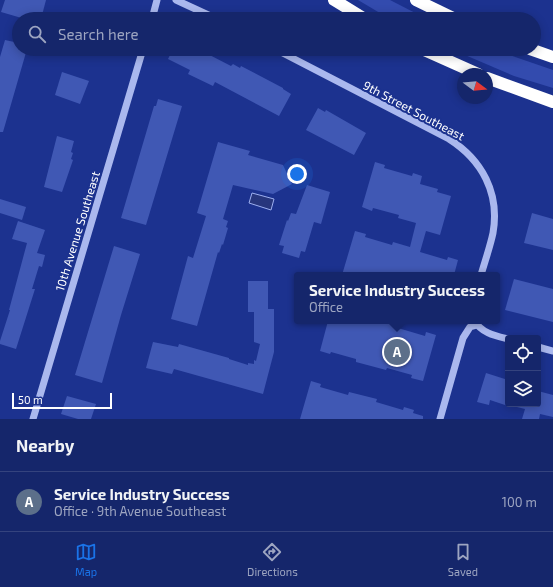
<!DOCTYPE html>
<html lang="en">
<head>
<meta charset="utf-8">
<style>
	:root { --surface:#15266b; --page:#223273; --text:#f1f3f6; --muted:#9da5c1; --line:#34437e; --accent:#1a73e8 }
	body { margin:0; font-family:"Exo 2",sans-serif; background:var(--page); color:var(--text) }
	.controls { position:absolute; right:12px; bottom:12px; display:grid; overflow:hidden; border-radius:4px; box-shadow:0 2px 10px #0003 }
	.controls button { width:36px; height:36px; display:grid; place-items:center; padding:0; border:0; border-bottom:1px solid var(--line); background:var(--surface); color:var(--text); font:20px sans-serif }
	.compass { position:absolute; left:457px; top:68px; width:36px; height:36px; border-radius:50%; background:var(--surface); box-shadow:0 2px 10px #0003; rotate:106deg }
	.scale { position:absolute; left:12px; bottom:10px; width:100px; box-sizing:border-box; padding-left:4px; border:2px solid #fff; border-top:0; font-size:11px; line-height:14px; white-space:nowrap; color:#fff; -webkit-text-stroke:3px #1c328f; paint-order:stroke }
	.you { position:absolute; left:297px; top:174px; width:14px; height:14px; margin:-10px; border:3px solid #fff; border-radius:50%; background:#1a73e8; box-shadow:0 0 0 6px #1a73e833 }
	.badge { display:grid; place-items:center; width:26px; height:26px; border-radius:50%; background:var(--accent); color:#fff; font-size:13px; font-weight:700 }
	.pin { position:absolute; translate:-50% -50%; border:2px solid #fff; box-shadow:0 1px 4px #0006 }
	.popup { position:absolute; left:294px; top:272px; width:206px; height:52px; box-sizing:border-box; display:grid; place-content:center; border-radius:4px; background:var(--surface); filter:drop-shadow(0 1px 3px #0005); font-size:13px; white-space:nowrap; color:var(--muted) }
	.popup b { font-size:15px; color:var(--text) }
	.popup::after { content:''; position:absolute; left:50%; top:100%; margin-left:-8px; border:8px solid transparent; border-top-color:var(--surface) }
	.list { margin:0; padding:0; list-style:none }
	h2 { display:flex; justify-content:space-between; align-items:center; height:52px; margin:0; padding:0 16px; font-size:17px }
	h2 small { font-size:13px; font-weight:400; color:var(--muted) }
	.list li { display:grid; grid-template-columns:26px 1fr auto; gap:12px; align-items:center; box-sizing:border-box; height:60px; padding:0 16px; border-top:1px solid var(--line) }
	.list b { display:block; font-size:15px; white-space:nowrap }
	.list p { margin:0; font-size:13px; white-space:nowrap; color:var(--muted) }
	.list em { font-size:13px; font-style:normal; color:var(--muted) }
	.icon { flex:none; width:22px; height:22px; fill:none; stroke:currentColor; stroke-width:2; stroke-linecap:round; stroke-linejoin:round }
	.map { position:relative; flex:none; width:553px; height:419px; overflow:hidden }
	.search { position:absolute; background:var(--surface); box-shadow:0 2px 10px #0003; left:12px; right:12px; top:12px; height:44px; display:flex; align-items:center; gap:10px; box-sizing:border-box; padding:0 14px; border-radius:22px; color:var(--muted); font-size:15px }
	.sheet { height:112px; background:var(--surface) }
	nav { display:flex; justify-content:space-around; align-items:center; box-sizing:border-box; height:56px; border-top:1px solid var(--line); background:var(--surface); font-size:11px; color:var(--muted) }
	nav a { display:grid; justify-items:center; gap:2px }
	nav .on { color:var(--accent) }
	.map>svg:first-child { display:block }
	.green { fill:#334bae }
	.water { fill:#27367d; stroke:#9dafef }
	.building { fill:#4058b4 }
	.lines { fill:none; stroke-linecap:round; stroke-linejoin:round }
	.minor { stroke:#aab8ee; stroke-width:7 }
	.highway { stroke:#fff; stroke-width:12 }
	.labels { text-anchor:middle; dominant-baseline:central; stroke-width:4; stroke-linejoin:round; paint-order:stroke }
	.street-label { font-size:12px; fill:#fff; stroke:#1c328f }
</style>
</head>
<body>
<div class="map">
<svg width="553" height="419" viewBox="0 0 553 419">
	<rect width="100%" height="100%" fill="#1c328f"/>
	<g class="green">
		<path d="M 358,0 L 390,0 L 427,19 L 390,19 Z"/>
		<path d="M 451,49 L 492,49 L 553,70 L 553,88 L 514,76 Z"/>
	</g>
	<path class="water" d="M 252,193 L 274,199 L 271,210 L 249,203 Z"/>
	<g class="building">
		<path d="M 5,0 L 46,0 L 41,19 L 25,19 L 1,12 Z"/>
		<path d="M 5,40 L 19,43 L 19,49 L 27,49 L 3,132 L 0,132 L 0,57 Z"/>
		<path d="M 173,49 L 198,49 L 231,66 L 233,64 L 240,68 L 241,66 L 283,88 L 283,89 L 291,94 L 279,116 L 215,82 L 213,86 L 188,74 L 190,70 L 168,59 Z"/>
		<path d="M 62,72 L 89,81 L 80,104 L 55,95 Z"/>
		<path d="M 158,99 L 182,106 L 146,225 L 121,218 L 154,106 L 156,106 Z"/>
		<path d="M 318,108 L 325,112 L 326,110 L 366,133 L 354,155 L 306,130 Z"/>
		<path d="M 57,136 L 74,141 L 71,152 L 73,153 L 71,159 L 73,160 L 62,192 L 44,187 Z"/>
		<path d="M 218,142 L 250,151 L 248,155 L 283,165 L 292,184 L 273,194 L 233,185 L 223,219 L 228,221 L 226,227 L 228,228 L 223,245 L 222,244 L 219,253 L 218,252 L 197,326 L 171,319 L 188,256 L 193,258 L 206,216 L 197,213 Z"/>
		<path d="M 375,162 L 385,165 L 384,168 L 412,176 L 413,173 L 422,176 L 420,184 L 438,189 L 437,192 L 451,196 L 440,235 L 426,231 L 420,252 L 447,260 L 448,257 L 458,260 L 454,275 L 342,275 L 355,231 L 366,234 L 365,237 L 392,245 L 393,242 L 410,247 L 416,223 L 398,218 L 399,215 L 373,208 L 372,211 L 362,207 Z"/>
		<path d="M 307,185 L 330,192 L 321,224 L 314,222 L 305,252 L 301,251 L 299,258 L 282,253 L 284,246 L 279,245 L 287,220 L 288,221 L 291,213 L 296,214 Z"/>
		<path d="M 0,199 L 26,207 L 22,220 L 0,213 Z"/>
		<path d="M 532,213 L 553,219 L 553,250 L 524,243 Z"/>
		<path d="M 18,221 L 45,230 L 37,253 L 45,255 L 42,267 L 39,266 L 32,289 L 35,289 L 16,349 L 0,344 L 0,341 L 10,310 L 9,310 L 27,243 L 12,239 Z"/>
		<path d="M 114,246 L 140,254 L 121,315 L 102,383 L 75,375 Z"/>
		<path d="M 514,279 L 553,289 L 553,322 L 505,310 Z"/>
		<path d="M 248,281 L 268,281 L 268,309 L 274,309 L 274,352 L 263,394 L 174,369 L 172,374 L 146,368 L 153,342 L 178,347 L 179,344 L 229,358 L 229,359 L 248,365 L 248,363 L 254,364 L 254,360 L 256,361 L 260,344 L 254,342 L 254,312 L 248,312 Z"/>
		<path d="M 328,321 L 386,321 L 399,325 L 398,328 L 425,336 L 426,332 L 436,335 L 423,381 L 411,378 L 412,375 L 387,368 L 386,370 L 356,362 L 356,359 L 331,352 L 330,354 L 320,351 Z"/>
		<path d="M 486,373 L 508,380 L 508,406 L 490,400 L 489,405 L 477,402 Z"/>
		<path d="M 311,381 L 321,384 L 320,387 L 348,395 L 349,392 L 377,399 L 376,402 L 403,410 L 404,407 L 414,410 L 413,413 L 423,416 L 423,419 L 300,419 Z"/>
		<path d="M 538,391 L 553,395 L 553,417 L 540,414 L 539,419 L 522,419 L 525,409 L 517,407 L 517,404 L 538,404 Z"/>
		<path d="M 67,396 L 96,404 L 91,419 L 78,419 L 61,414 Z"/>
	</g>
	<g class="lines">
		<g class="minor">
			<path d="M 176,0 L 217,19"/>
			<path d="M 152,19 L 157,0"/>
			<path d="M 275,49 L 449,139 C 482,160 500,193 493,233 C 490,247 485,261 481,275"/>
			<path d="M 475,321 C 481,333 496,336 508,339"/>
			<path d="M 538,347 L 553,351"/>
			<path d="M 33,419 L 143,49"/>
			<path d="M 440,419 L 463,338 L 470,327 L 477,325"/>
		</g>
		<g class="highway">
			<path d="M 334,0 L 365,19"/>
			<path d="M 416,0 L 455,19"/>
			<path d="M 422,49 L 478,74"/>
			<path d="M 530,49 L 553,57"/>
			<path d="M 487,78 L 553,102"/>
		</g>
	</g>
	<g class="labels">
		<g class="street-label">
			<text transform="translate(414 110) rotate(28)">9th Street Southeast</text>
			<text transform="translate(77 231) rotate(-73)">10th Avenue Southeast</text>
		</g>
	</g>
</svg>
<div class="controls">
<button><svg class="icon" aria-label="locate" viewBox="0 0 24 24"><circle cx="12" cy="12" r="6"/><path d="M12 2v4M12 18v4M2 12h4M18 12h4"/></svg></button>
<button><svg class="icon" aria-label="layers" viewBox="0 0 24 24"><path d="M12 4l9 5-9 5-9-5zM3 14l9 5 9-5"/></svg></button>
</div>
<svg class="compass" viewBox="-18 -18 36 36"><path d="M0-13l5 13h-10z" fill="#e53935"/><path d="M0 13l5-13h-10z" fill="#9da5c1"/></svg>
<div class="scale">50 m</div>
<div class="you"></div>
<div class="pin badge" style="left:397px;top:352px;background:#5c6f8a">A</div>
<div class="popup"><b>Service Industry Success</b>Office</div>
<div class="search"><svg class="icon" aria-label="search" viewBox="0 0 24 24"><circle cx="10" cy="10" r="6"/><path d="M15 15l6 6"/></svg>Search here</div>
</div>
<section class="sheet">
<h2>Nearby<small></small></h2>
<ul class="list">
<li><span class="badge" style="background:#5c6f8a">A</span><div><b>Service Industry Success</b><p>Office · 9th Avenue Southeast</p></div><em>100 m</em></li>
</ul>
</section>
<nav>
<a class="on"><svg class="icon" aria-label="map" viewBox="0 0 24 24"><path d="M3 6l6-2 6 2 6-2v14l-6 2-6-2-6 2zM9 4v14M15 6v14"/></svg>Map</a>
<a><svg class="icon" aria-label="directions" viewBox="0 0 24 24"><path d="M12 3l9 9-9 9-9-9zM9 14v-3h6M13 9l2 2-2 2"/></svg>Directions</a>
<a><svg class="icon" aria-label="saved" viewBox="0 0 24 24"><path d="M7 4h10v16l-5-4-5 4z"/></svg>Saved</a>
</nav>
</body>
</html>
